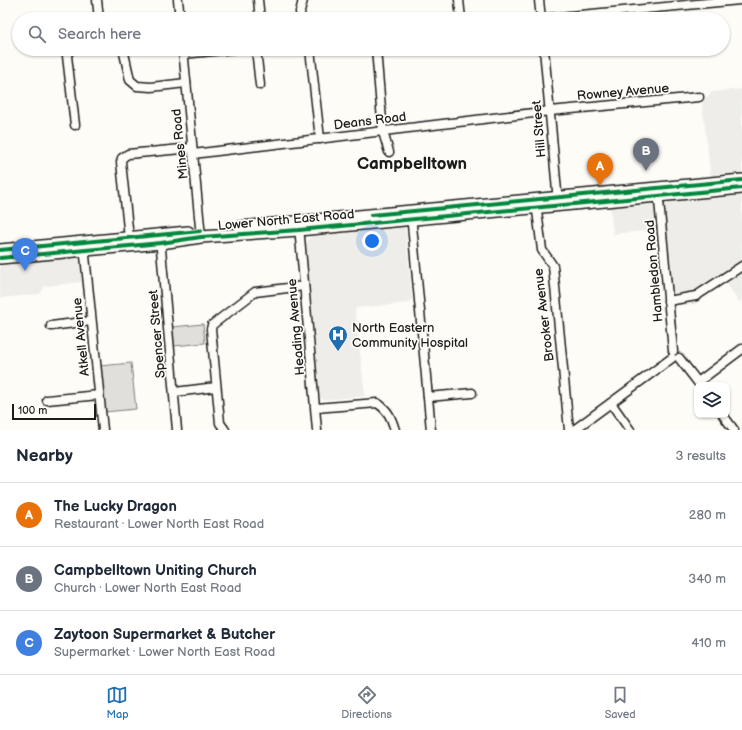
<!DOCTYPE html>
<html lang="en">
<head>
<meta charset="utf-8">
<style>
	:root { --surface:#fff; --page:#f2f2f3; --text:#1f2937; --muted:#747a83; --line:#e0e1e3; --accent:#1f6fb2 }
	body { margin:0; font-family:"Balsamiq Sans",sans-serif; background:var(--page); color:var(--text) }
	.controls { position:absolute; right:12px; bottom:12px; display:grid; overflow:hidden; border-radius:8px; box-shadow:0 1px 3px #0004 }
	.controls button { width:36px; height:36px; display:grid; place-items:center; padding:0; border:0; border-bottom:1px solid var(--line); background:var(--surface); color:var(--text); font:20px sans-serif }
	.scale { position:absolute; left:12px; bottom:10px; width:84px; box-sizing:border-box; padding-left:4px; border:2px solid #1c1c1c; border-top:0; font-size:11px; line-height:14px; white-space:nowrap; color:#1c1c1c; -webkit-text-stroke:3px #fdfcf7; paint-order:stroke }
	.you { position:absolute; left:372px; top:241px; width:14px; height:14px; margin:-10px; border:3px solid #fff; border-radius:50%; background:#1a73e8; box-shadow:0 0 0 6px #1a73e833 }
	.badge { display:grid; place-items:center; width:26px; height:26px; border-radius:50%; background:var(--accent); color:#fff; font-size:13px; font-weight:700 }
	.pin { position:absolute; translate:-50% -33px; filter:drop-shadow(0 1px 2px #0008) }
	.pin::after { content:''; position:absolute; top:21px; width:14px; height:12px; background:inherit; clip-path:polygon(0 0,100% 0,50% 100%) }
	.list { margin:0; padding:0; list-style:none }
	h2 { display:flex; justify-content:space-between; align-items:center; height:52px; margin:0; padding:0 16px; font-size:17px }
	h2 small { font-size:13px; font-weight:400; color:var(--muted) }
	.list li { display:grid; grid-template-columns:26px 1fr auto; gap:12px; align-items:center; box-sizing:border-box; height:64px; padding:0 16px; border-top:1px solid var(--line) }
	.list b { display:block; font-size:15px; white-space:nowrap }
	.list p { margin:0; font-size:13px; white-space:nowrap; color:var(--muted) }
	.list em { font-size:13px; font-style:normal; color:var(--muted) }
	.icon { flex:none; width:22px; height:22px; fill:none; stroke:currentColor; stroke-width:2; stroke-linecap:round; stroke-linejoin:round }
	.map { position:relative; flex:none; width:742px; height:430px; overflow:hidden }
	.search { position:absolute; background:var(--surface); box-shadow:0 1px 3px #0004; left:12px; right:12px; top:12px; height:44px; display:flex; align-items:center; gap:10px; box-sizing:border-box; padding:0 14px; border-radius:22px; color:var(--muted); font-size:15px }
	.sheet { height:244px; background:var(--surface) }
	nav { display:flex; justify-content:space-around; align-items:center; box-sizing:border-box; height:56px; border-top:1px solid var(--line); background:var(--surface); font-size:11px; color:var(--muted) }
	nav a { display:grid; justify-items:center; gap:2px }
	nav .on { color:var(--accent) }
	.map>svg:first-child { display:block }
	.built { fill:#eeede9 }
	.green { fill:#e0dfdb; stroke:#7e7e7c }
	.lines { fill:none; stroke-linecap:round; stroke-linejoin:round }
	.minor-casing { stroke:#1c1c1c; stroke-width:11 }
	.major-casing { stroke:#1c1c1c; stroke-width:14 }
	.minor { stroke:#fdfcf7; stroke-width:8 }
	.major { stroke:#fdfcf7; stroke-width:11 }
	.cycleway-casing { stroke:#fdfcf7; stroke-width:6 }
	.cycleway { stroke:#00873e; stroke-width:4 }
	.labels { text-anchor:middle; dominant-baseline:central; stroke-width:3.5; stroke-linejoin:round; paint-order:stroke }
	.street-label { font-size:13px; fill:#1c1c1c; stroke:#fdfcf7 }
	.poi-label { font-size:13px; fill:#1c1c1c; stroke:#fdfcf7; text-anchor:start }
	.district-label { font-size:17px; font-weight:bold; fill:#1c1c1c; stroke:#fdfcf7 }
</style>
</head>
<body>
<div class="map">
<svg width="742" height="430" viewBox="0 0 742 430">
	<rect width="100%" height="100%" fill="#fdfcf7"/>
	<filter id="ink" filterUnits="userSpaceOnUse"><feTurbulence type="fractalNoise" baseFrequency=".025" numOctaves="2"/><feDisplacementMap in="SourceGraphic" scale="8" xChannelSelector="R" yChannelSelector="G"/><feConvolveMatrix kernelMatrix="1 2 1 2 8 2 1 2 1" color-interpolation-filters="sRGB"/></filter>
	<g filter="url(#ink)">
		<g class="built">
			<path d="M 742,89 L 742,176 L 711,179 L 702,102 L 712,92 Z"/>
			<path d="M 742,193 L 742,300 L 739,302 L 726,283 L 695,304 L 672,306 L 666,229 L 613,234 L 610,205 Z"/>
			<path d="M 405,226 L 412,299 L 409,303 L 355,308 L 365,396 L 324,400 L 320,397 L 306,243 L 311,236 Z"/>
			<path d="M 79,257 L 82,282 L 45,286 L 40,294 L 0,298 L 0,265 Z"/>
		</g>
		<g class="green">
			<path d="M 203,324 L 205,343 L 174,346 L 172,327 Z"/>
			<path d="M 131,363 L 136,409 L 104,412 L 99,366 Z"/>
		</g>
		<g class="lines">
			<defs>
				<g id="minor">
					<path d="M 97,0 L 99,19"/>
					<path d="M 178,0 L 180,19"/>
					<path d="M 258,0 L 260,19"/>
					<path d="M 459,0 L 461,19"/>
					<path d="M 539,0 L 541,19"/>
					<path d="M 301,19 L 300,12 L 303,0"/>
					<path d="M 538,19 L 740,0"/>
					<path d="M 70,49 L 67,56 L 75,125"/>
					<path d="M 121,49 L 124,53 L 130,80 L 137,86 L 151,87 L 186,83"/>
					<path d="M 183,49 L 201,237"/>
					<path d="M 256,49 L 260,85"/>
					<path d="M 310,49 L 320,139"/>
					<path d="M 376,49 L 383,132 L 389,152"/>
					<path d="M 544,49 L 558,202"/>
					<path d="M 183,54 L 233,49"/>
					<path d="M 193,154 L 550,111 L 699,97"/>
					<path d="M 658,190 L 673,351"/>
					<path d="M 536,203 L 542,250 L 553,266 L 569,430"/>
					<path d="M 411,214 L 431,430"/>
					<path d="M 299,226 L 317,430"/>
					<path d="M 129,238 L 121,162 L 122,158 L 128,154 L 192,148"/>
					<path d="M 160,238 L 177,430"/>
					<path d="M 84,246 L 103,430"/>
					<path d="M 668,301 L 696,296 L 742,266"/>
					<path d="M 51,326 L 91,321"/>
					<path d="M 679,358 L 700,385"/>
					<path d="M 698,382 L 742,349"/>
					<path d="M 175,392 L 216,387"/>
					<path d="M 428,397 L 472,393"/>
					<path d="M 47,400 L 99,395"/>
					<path d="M 611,403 L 630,430"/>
					<path d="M 316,408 L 377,403 C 388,410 391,417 395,430"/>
					<path d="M 723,415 L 734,430"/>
					<path d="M 225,430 L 220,423 L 211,329 L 212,325 L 255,292 L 304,286"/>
					<path d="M 574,430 L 672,358"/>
				</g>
				<g id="major">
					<path d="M 241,227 L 742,180"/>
					<path d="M 0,250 L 188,232"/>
					<path d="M 0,258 L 161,243 L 201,237 L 299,230 L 742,188"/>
				</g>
			</defs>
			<use href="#minor" class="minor-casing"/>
			<use href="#major" class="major-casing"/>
			<use href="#minor" class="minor"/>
			<use href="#major" class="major"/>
			<defs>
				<g id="cycleway">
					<path d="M 371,215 L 742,180"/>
					<path d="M 0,250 L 200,231"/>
					<path d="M 0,258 L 161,243 L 201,237 L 299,230 L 742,188"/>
				</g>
			</defs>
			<use href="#cycleway" class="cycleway-casing"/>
			<use href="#cycleway" class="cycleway"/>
		</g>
	</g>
	<defs>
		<symbol id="hospital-pin" viewBox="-11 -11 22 30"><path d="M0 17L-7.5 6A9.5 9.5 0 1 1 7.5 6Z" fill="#1f6fb2" stroke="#fdfcf7"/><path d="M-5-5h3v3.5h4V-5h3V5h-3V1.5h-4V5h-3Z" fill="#fff"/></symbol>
	</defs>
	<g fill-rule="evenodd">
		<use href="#hospital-pin" x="327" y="324" width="22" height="30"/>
	</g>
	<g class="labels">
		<g class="street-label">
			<text transform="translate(623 92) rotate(-5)">Rowney Avenue</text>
			<text transform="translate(370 121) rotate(-7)">Deans Road</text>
			<text transform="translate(539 129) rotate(-95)">Hill Street</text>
			<text transform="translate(180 144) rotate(-96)">Mines Road</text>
			<text transform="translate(286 220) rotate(-5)">Lower North East Road</text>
			<text transform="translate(654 271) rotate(-95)">Hambledon Road</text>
			<text transform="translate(544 315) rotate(-97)">Brooker Avenue</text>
			<text transform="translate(296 327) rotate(-95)">Heading Avenue</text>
			<text transform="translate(157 334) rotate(-95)">Spencer Street</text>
			<text transform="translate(81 337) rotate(-96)">Atkell Avenue</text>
		</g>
		<g class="poi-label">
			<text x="352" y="328">North Eastern<tspan x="352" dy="15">Community Hospital</tspan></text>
		</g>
		<g class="district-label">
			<text x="412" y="164">Campbelltown</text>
		</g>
	</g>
</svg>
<div class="controls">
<button><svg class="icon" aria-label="layers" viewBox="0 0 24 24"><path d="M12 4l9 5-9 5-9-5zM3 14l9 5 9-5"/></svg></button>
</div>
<div class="scale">100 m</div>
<div class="you"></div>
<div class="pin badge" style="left:600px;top:186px;background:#e8710a">A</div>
<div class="pin badge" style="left:646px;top:171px;background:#6b7280">B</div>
<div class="pin badge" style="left:25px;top:271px;background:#3f7fe0">C</div>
<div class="search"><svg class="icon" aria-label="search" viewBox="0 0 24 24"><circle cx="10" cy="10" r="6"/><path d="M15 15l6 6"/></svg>Search here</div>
</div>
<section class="sheet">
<h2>Nearby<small>3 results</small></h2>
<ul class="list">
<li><span class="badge" style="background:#e8710a">A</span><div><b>The Lucky Dragon</b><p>Restaurant · Lower North East Road</p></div><em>280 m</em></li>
<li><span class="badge" style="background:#6b7280">B</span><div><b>Campbelltown Uniting Church</b><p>Church · Lower North East Road</p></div><em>340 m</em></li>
<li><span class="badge" style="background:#3f7fe0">C</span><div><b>Zaytoon Supermarket &amp; Butcher</b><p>Supermarket · Lower North East Road</p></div><em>410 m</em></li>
</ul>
</section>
<nav>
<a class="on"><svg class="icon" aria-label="map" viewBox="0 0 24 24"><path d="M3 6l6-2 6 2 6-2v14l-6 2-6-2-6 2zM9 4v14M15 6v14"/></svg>Map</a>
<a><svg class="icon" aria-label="directions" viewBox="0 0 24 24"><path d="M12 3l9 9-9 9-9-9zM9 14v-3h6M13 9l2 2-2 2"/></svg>Directions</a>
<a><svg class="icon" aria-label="saved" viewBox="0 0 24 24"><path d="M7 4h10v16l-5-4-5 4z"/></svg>Saved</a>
</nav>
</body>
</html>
